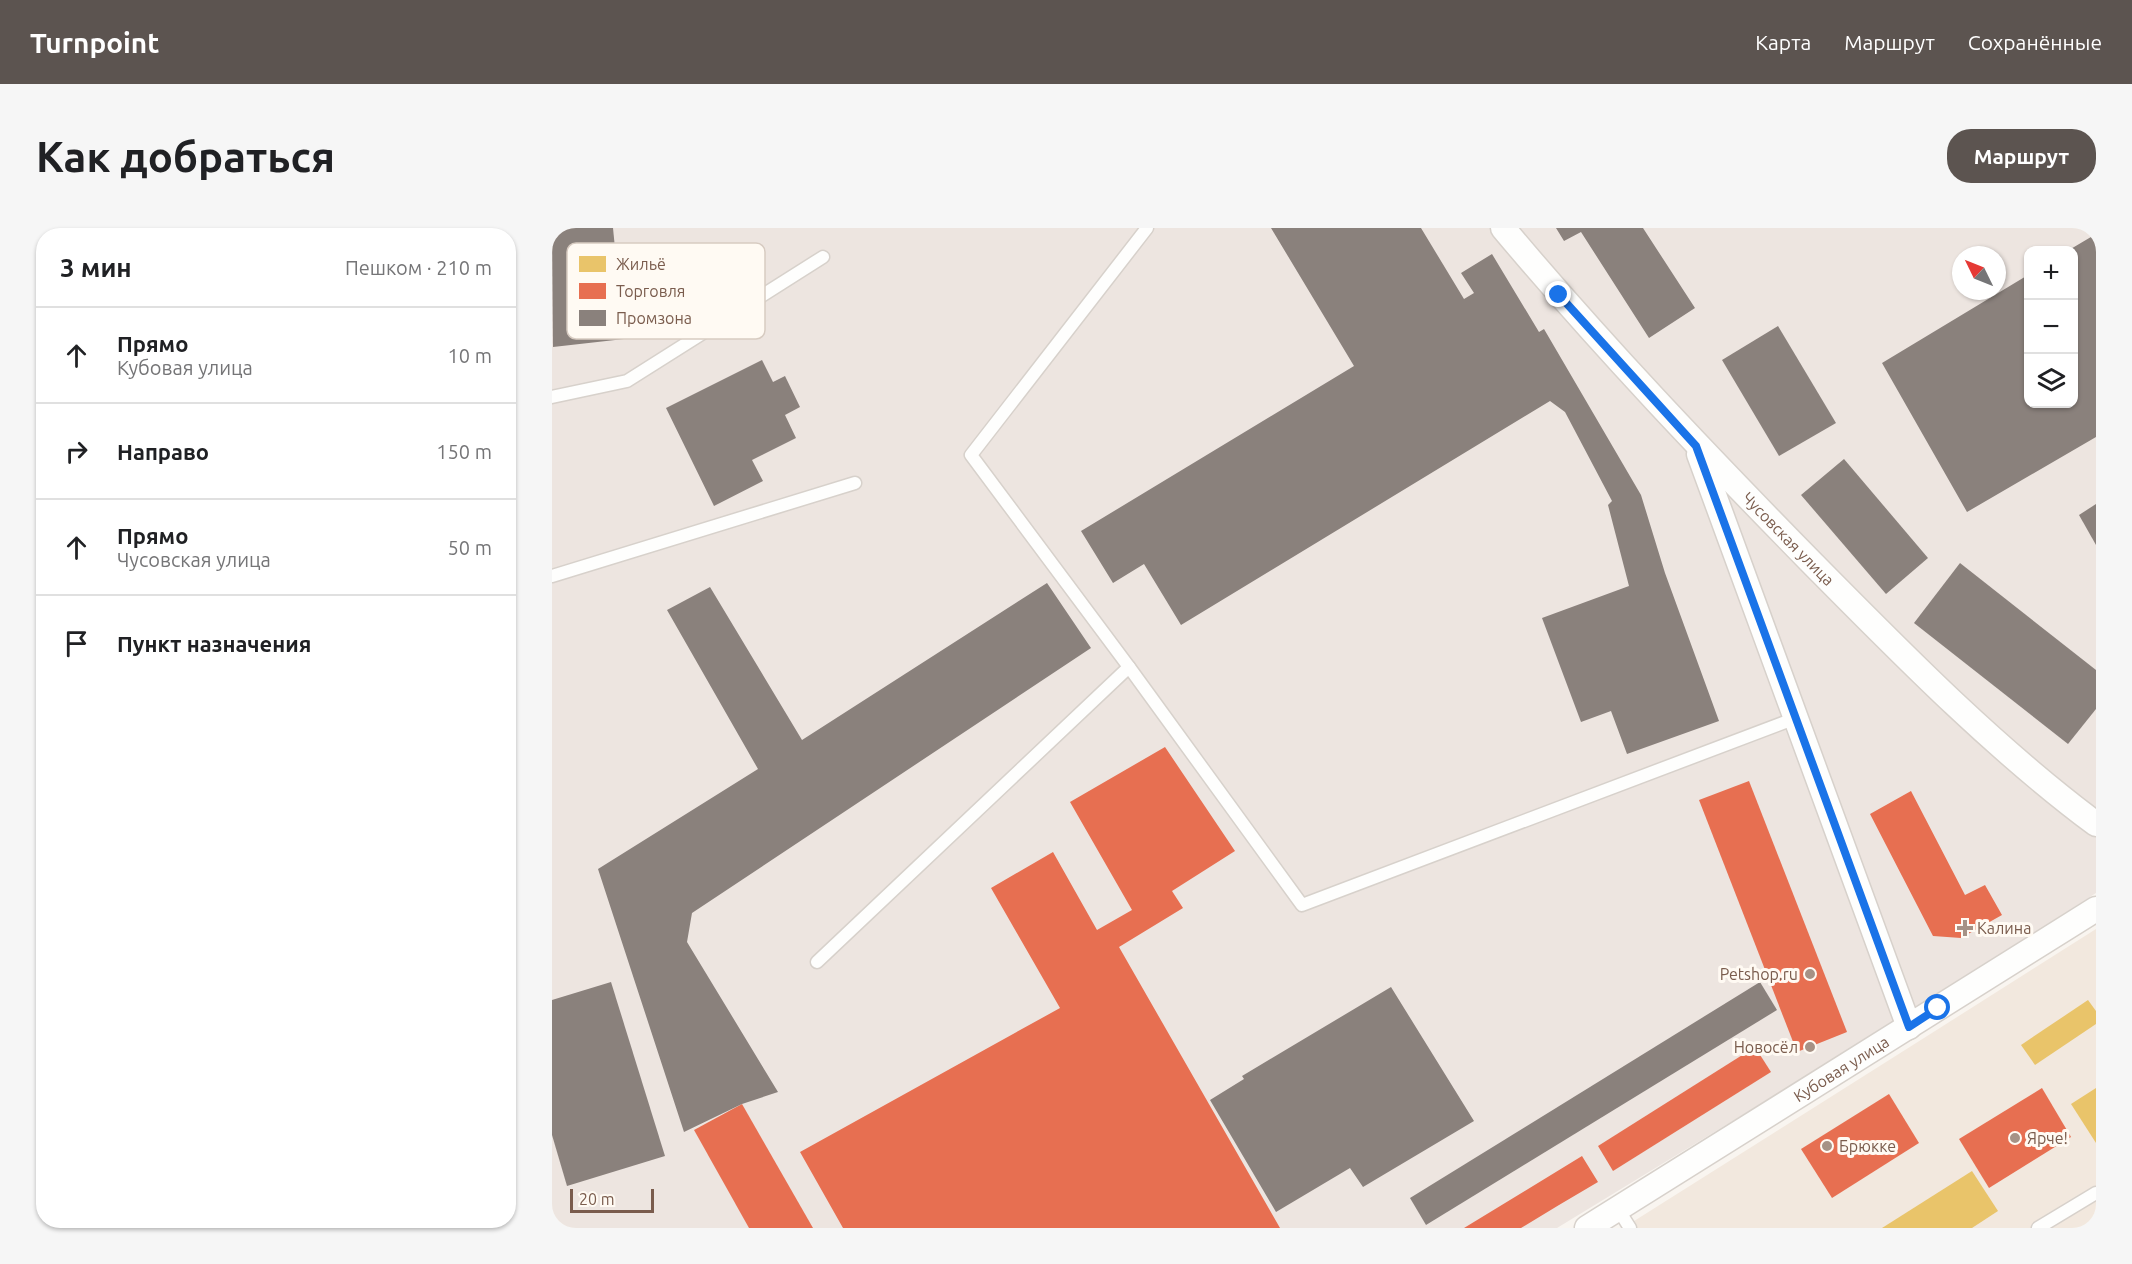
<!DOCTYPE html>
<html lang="ru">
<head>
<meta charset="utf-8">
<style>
	:root { --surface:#fff; --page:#f6f6f6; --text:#202124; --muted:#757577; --line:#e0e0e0; --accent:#5c5450 }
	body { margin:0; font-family:Ubuntu,sans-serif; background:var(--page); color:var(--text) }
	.controls { position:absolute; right:18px; top:18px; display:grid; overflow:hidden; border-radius:12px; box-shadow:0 2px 4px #0004 }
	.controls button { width:54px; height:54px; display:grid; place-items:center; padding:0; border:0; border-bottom:2px solid var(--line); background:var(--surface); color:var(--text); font:30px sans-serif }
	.compass { position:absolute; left:1400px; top:18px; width:54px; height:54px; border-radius:50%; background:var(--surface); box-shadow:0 2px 4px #0004; rotate:313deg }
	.scale { position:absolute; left:18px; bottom:15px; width:84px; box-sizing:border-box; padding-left:6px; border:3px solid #7a5c4d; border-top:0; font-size:16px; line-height:21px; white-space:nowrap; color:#7a5c4d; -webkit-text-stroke:4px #fffaf3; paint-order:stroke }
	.stop { position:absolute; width:18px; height:18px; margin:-14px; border:4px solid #1a73e8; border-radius:50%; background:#fff }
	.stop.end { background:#1a73e8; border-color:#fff; box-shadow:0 2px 6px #0008 }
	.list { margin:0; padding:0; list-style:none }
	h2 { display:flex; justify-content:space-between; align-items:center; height:78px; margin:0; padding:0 24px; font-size:26px }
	h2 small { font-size:20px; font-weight:400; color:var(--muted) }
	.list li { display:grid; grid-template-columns:39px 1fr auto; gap:18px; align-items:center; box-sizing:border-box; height:96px; padding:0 24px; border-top:2px solid var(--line) }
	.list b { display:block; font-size:22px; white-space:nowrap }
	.list p { margin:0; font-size:20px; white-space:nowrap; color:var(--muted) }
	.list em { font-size:20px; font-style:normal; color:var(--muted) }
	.icon { flex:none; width:33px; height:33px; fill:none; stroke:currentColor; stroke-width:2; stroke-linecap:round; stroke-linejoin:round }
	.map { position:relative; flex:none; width:1544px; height:1000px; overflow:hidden; border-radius:24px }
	header { display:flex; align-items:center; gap:36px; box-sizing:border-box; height:84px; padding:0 30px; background:var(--accent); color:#fff }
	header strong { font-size:28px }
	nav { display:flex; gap:33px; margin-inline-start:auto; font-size:21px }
	.intro { display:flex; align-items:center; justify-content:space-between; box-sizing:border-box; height:144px; padding:0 36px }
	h1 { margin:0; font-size:42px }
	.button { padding:15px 27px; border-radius:24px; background:var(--accent); color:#fff; font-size:21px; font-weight:700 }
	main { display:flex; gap:36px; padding:0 36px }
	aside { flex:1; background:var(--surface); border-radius:24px; box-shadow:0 2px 4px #0004 }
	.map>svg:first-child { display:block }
	.residential { fill:#f2e8de }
	.industrial { fill:#ede5e0; fill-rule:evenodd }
	.homes { fill:#e9c46a }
	.shops { fill:#e76f51 }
	.industry { fill:#8a817c }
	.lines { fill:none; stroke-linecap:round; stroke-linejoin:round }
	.lane-casing { stroke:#d7d1cb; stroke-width:15 }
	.street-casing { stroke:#d7d1cb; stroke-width:27 }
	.lane { stroke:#fefefd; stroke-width:12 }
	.street { stroke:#fefefd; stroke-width:24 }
	.route { stroke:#1a73e8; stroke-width:8 }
	.poi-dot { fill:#a69286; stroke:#fffaf3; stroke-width:2 }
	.labels { text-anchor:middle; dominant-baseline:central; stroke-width:6; stroke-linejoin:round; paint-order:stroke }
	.street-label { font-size:16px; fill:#7a5c4d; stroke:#fffaf3 }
	.poi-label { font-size:16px; fill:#7a5c4d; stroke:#fffaf3; text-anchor:start }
	.key { fill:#fffaf3; stroke:#d7cbc1; stroke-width:1.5 }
	.key-label { font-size:16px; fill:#7a5c4d }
</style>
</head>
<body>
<header>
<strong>Turnpoint</strong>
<nav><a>Карта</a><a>Маршрут</a><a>Сохранённые</a></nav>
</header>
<div class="intro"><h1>Как добраться</h1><a class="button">Маршрут</a></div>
<main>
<aside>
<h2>3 мин<small>Пешком · 210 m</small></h2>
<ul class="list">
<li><svg class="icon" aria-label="ahead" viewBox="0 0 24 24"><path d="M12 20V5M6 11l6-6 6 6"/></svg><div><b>Прямо</b><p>Кубовая улица</p></div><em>10 m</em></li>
<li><svg class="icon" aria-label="right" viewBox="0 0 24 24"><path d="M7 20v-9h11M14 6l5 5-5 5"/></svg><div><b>Направо</b></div><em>150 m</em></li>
<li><svg class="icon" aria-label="ahead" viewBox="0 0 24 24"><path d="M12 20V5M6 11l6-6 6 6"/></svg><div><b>Прямо</b><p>Чусовская улица</p></div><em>50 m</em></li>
<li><svg class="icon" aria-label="arrive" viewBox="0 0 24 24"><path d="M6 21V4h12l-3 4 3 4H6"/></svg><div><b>Пункт назначения</b></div></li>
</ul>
</aside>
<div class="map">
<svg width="1544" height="1000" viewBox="0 0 1544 1000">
	<rect width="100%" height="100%" fill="#f9f5f0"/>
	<path class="residential" d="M 1544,701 L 1544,1000 L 1071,1000 L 1372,810 Z"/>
	<path class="industrial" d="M 0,0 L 1544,0 L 1544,665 L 1372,776 L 1005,1000 L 0,1000 ZM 1476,22 L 1522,22 L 1522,176 L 1476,176 ZM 1409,27 L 1445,27 L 1445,63 L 1409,63 Z"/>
	<g class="homes">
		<path d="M 1536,772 L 1544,783 L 1544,796 L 1483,837 L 1469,817 Z"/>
		<path d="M 1544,860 L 1544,915 L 1519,876 Z"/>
		<path d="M 1420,943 L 1446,983 L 1420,1000 L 1330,1000 Z"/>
	</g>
	<g class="shops">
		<path d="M 613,519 L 683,623 L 620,663 L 631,680 L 567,719 L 728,1000 L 291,1000 L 248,924 L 508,780 L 439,660 L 501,624 L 545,702 L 580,682 L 518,574 Z"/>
		<path d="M 1197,553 L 1295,804 L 1245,824 L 1147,572 Z"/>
		<path d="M 1359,563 L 1413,667 L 1433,657 L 1450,687 L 1409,710 L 1381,708 L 1318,586 Z"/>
		<path d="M 1203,819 L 1219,844 L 1061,943 L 1046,918 Z"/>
		<path d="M 1490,860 L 1519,909 L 1437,960 L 1407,911 Z"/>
		<path d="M 1337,866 L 1367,915 L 1280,970 L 1249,921 Z"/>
		<path d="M 190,876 L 261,1000 L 197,1000 L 142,902 Z"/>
		<path d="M 1030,928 L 1046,954 L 1007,977 L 969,1000 L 912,1000 Z"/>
	</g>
	<g class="industry">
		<path d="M 0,0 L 61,0 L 72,111 L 1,119 Z"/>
		<path d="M 719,0 L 869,0 L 912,71 L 922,65 L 909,45 L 940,26 L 987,104 L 992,101 L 1089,267 L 1113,345 L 1167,493 L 1075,526 L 1059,483 L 1029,494 L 990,390 L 1077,358 L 1056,277 L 1060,273 L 1013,184 L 998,173 L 629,397 L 592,336 L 561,355 L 529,303 L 802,138 Z"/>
		<path d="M 1004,0 L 1091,0 L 1143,80 L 1097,110 L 1029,4 L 1012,13 Z"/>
		<path d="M 1544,6 L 1544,209 L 1415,284 L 1330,135 L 1476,47 L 1476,176 L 1522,176 L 1522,22 L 1517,22 Z"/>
		<path d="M 1226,98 L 1284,195 L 1227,228 L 1170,132 Z"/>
		<path d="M 210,132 L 221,154 L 233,148 L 248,179 L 233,187 L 244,210 L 200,232 L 211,253 L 162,278 L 114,180 Z"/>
		<path d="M 1292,231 L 1376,330 L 1334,366 L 1249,267 Z"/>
		<path d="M 1544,276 L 1544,317 L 1527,287 Z"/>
		<path d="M 1408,335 L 1544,442 L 1544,481 L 1516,516 L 1362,395 Z"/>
		<path d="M 495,355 L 539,420 L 140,685 L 135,714 L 226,864 L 190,876 L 132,904 L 46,641 L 206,541 L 115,382 L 158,359 L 250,512 Z"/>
		<path d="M 59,754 L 113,928 L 15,958 L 0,907 L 0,772 Z"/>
		<path d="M 1208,754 L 1225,782 L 874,997 L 858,970 Z"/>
		<path d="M 839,759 L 922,893 L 811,959 L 798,940 L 724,984 L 658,872 L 692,851 L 690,848 Z"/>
	</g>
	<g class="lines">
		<defs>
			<g id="lane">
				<path d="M 0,169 L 75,153 L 271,29"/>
				<path d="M 0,348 L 303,255"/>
				<path d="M 577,439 L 419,227 L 595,0"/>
				<path d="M 265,734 L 577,439 L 750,677 L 1244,490"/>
				<path d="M 1066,981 L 1078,1000"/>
				<path d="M 1486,1000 L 1544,965"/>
			</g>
			<g id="street">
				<path id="s1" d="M 951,0 C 1049,117 1154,227 1261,336 C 1351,427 1442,520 1544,596"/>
				<path d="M 1147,226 L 1357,799"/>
				<path id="s2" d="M 1035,1000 L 1544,681"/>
			</g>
		</defs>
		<use href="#lane" class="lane-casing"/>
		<use href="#street" class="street-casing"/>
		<use href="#lane" class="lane"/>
		<use href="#street" class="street"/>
	</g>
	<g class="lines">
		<path class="route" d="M 1007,67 L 1144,218 L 1357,799 L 1386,780"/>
	</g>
	<g class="poi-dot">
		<path d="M1410 691h6v6h6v6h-6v6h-6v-6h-6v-6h6z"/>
		<circle cx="1258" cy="746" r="6"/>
		<circle cx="1258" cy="819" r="6"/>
		<circle cx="1463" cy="910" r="6"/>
		<circle cx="1275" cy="918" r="6"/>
	</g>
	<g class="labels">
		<g class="street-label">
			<text stroke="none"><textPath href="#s1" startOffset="422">Чусовская улица</textPath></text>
			<text stroke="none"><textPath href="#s2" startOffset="300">Кубовая улица</textPath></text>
		</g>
		<g class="poi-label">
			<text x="1425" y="700">Калина</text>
			<text x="1246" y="746" text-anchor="end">Petshop.ru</text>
			<text x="1246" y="819" text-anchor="end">Новосёл</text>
			<text x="1475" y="910">Ярче!</text>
			<text x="1287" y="918">Брюкке</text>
		</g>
	</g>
	<rect x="15" y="15" width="198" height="96" rx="9" class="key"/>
	<rect x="27" y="28" width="27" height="16" fill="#e9c46a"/>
	<rect x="27" y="55" width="27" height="16" fill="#e76f51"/>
	<rect x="27" y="82" width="27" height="16" fill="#8a817c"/>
	<g class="key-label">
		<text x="64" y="42">Жильё</text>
		<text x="64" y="69">Торговля</text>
		<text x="64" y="96">Промзона</text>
	</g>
</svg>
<div class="controls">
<button>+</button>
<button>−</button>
<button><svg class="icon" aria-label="layers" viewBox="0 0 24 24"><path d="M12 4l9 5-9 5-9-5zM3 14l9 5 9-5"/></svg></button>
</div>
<svg class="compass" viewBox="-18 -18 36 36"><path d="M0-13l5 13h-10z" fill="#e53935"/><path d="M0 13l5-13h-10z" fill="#757577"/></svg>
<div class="scale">20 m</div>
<div class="stop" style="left:1386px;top:780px"></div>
<div class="stop end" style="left:1007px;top:67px"></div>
</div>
</main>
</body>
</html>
